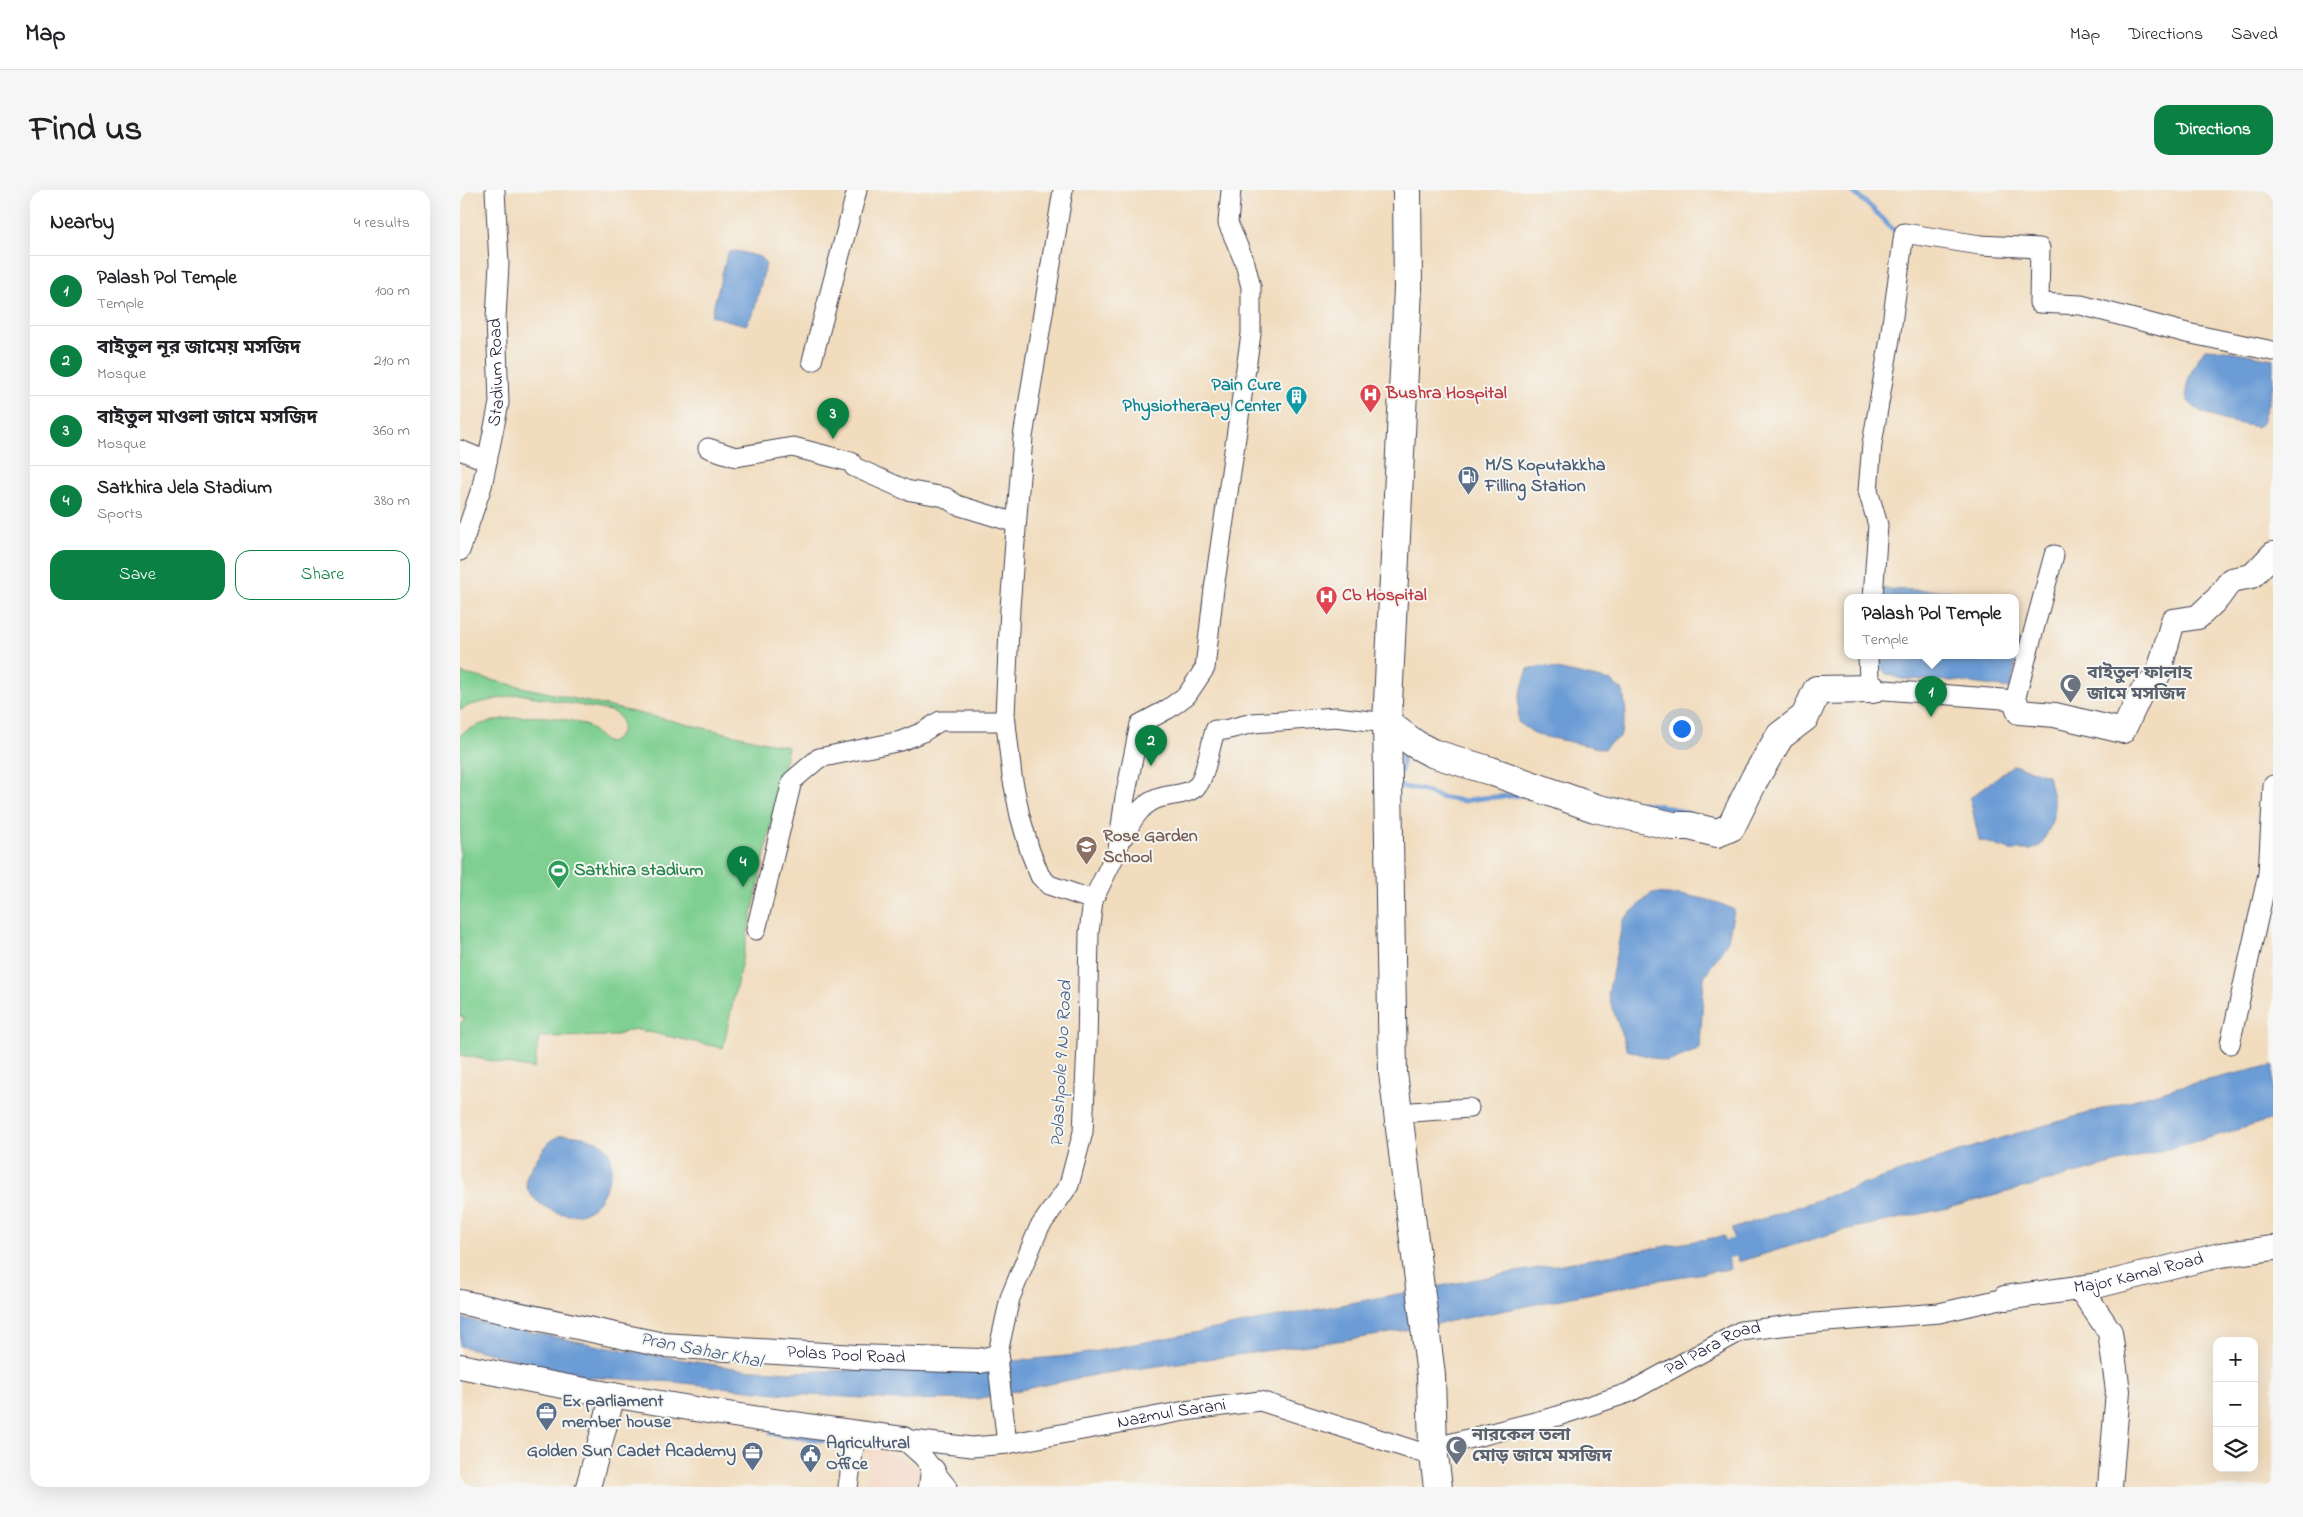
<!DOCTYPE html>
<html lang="en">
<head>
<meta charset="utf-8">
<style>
	:root { --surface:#fff; --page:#f6f6f6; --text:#202124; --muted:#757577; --line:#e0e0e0; --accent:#0b8043 }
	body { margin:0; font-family:"Indie Flower","Noto Sans Bengali",sans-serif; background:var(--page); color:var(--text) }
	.controls { position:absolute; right:15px; bottom:15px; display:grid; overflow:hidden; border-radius:10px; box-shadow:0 5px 20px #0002 }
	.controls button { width:45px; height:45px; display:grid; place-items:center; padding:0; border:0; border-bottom:1px solid var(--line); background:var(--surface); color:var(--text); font:25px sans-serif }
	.you { position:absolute; left:1221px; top:538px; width:18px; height:18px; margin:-12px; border:4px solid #fff; border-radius:50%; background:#1a73e8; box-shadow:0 0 0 8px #1a73e833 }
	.badge { display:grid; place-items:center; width:32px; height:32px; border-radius:50%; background:var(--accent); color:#fff; font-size:16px; font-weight:700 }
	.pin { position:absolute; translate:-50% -41px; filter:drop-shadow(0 1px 2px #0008) }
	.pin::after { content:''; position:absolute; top:26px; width:18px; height:15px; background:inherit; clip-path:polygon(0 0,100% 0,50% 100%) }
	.popup { position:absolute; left:1384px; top:404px; width:175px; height:65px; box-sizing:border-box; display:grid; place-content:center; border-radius:10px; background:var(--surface); filter:drop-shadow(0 1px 4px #0005); font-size:16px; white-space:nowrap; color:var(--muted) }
	.popup b { font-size:19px; color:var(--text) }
	.popup::after { content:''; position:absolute; left:50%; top:100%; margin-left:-10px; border:10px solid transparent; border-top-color:var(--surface) }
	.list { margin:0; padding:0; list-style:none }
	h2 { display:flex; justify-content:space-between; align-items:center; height:65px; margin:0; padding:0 20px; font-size:21px }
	h2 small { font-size:16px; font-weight:400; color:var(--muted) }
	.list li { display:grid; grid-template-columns:32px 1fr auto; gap:15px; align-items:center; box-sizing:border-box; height:70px; padding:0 20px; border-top:1px solid var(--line) }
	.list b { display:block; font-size:19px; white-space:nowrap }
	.list p { margin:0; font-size:16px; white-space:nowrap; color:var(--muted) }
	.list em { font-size:16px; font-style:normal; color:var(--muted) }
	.actions { display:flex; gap:10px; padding:15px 20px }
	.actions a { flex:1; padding:11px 0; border:1px solid var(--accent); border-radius:15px; text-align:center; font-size:18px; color:var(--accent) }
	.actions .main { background:var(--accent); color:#fff }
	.icon { flex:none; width:28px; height:28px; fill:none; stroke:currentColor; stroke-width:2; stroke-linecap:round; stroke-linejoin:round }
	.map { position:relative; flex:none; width:1813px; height:1297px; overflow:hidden; border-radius:15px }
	header { display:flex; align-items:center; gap:30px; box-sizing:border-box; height:70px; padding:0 25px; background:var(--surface); border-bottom:1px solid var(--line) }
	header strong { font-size:24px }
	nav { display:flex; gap:28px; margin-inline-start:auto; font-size:18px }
	.intro { display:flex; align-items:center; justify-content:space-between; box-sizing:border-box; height:120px; padding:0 30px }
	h1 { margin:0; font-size:35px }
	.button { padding:12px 22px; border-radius:15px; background:var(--accent); color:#fff; font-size:18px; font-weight:700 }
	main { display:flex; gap:30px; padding:0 30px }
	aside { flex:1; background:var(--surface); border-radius:15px; box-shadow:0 5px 20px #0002 }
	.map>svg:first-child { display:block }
	.built { fill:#f4d3c0 }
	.green { fill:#7ecf90; stroke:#507866 }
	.water { fill:#6c9cd5; stroke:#475f88 }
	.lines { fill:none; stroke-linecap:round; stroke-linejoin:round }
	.stream { stroke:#6c9cd5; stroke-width:5 }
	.canal { stroke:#6c9cd5; stroke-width:18 }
	.minor-casing { stroke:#413e4e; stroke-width:21 }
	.tertiary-casing { stroke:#413e4e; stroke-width:26 }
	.secondary-casing { stroke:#413e4e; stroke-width:30 }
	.trunk-casing { stroke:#413e4e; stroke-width:30 }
	.minor { stroke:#fff; stroke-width:19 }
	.tertiary { stroke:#fff; stroke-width:24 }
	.secondary { stroke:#fff; stroke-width:28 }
	.trunk { stroke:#fff; stroke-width:28 }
	.labels { text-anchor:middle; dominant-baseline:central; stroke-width:4; stroke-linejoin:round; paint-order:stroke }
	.street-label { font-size:18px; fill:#22223b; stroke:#f6f6f2 }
	.culture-label { font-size:18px; font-weight:bold; fill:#0d838f; stroke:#f6f6f2; text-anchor:end }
	.health-label { font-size:18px; font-weight:bold; fill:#be3a42; stroke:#f6f6f2; text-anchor:start }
	.service-label { font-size:18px; font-weight:bold; fill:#4e5e75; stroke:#f6f6f2; text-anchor:start }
	.worship-label { font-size:18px; font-weight:bold; fill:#5b616d; stroke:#f6f6f2; text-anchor:start }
	.education-label { font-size:18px; font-weight:bold; fill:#785e54; stroke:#f6f6f2; text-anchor:start }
	.leisure-label { font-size:18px; font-weight:bold; fill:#27864d; stroke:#f6f6f2; text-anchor:start }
	.water-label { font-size:19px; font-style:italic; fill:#435980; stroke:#f6f6f2 }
</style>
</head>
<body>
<header>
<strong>Map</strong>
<nav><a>Map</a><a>Directions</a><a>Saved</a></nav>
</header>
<div class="intro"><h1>Find us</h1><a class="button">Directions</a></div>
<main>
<aside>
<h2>Nearby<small>4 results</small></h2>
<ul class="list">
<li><span class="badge">1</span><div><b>Palash Pol Temple</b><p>Temple</p></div><em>100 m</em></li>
<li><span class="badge">2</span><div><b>বাইতুল নূর জামেয় মসজিদ</b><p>Mosque</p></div><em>210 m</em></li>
<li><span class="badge">3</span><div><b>বাইতুল মাওলা জামে মসজিদ</b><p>Mosque</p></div><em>360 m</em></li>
<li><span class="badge">4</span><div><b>Satkhira Jela Stadium</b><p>Sports</p></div><em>380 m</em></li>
</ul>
<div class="actions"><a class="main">Save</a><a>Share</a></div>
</aside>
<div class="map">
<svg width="1813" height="1297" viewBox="0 0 1813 1297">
	<rect width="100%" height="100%" fill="#f6f6f2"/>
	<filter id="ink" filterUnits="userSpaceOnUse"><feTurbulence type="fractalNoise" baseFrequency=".02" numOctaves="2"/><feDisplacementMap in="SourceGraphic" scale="10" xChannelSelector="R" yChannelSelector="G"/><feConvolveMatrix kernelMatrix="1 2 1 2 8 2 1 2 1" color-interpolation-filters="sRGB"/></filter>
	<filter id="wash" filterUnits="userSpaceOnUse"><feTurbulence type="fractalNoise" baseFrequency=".0096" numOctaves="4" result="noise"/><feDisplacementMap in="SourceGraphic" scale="20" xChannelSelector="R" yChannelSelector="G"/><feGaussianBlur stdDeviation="1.12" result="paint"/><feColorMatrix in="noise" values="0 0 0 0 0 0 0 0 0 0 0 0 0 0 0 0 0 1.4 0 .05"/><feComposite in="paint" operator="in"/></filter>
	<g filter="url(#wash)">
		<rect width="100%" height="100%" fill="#f1dcbd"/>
		<path class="built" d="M 409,1253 L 468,1284 L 465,1297 L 407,1297 Z"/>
		<path class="green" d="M 0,483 L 328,557 L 263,858 L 174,839 L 154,846 L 79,847 L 74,879 L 0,865 L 0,834 L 5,828 L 0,826 L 0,545 C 30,523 92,522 125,535 C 135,539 140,551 150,553 C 166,545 167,527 150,521 L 59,504 L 10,515 L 0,520 Z"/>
		<g class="water">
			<path d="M 277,61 L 300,67 L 306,74 L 294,121 L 286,135 L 251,126 L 267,65 L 269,62 Z"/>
			<path d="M 1745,159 L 1765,160 L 1813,169 L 1813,196 L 1802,233 L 1797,237 C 1777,233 1744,229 1729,212 C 1719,200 1737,169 1745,159 Z"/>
			<path d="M 1423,399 L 1493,401 L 1524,408 L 1421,408 Z"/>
			<path d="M 1555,438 L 1560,456 L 1550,498 L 1494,491 L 1441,489 L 1426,484 L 1417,473 L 1417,466 L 1555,466 Z"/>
			<path d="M 1083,476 L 1151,491 L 1163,501 L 1166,523 L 1160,547 L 1150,553 L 1144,559 L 1077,545 L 1058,532 L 1059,507 L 1068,479 Z"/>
			<path d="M 1553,575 L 1588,585 L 1595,617 L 1591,635 L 1581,655 L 1571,660 L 1550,660 L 1519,650 L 1510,608 Z"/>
			<path d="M 1192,703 C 1221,705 1248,706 1274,720 L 1268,750 L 1244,787 L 1240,859 L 1207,872 L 1167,860 L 1148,805 L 1163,730 Z"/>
			<path d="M 1813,875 L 1813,929 L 1752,947 L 1488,1018 L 1380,1041 L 1278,1072 L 1272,1039 L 1531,951 L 1718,897 Z"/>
			<path d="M 102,945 C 140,946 164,958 145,1000 C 132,1029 107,1031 82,1015 C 74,1009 66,1002 66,991 C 66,983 74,974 78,967 C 85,957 90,949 102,945 Z"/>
			<path d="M 1264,1046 L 1270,1079 L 1198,1090 L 920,1145 L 639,1184 L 516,1209 L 438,1210 L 317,1203 L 214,1192 L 125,1187 L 0,1156 L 0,1128 L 150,1158 L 280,1179 L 331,1182 L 489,1177 L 617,1165 L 1044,1084 Z"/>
		</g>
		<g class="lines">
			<g class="stream">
				<path d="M 1391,0 L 1414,20 L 1439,46"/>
				<path d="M 941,582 L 944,556"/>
				<path d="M 938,596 L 961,600 L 979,607 L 1004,611 L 1022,608 L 1063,605"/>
				<path d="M 1149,608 L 1207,617 L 1229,624"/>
				<path d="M 311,1243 L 383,1253 L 321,1245"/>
			</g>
			<path class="canal" d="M 1245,1066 L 1296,1051"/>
		</g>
	</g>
	<g filter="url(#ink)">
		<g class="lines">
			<defs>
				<g id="minor">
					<path d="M 603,0 L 563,247 L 550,418 L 545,525 L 552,586 L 560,626 L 570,661 L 580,686 L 589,695 L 633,710 L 658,659 L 665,607 L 680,534 L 708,519 L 727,505 L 745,478 L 754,399 L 791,144 L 791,97 L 785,73 L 768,33 L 771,0"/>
					<path d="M 352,171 L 397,0"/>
					<path d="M 248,258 L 276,267 L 333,257 L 391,272 L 394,277 L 446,300 L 485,307 L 497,315 L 556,333"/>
					<path d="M 0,260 L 27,271"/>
					<path id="s1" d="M 0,361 L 22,296 L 39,213 L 36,128 L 39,74 L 35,0"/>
					<path d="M 1413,408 L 1418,335 L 1408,301 L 1412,254 L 1430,149 L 1444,43 L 1520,55 L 1580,58 L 1579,113 L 1621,115 L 1727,143 L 1813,161"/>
					<path d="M 1408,466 L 1409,490 L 1412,499 L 1555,510 L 1594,365"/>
					<path d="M 664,646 C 672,629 683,611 703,607 C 715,604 729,605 738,595 C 744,589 752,550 755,540 L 765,540 L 793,533 L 876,527 L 927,533"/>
					<path d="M 296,740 L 332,591 L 359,568 L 441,551 L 463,542 L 480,531 L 546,531"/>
					<path d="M 1770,854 L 1808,684 L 1813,595"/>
					<path d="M 938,923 L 1009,918"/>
					<path id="s2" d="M 443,1249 L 512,1257 L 547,1254 L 725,1221 L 800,1211 L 975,1267"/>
					<path d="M 443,1249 L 463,1267 L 487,1297"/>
					<path d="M 547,1254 L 537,1167 L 550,1108 L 579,1038 L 609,995 L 623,942 L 627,855 L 629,743 L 633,710"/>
					<path id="s3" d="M 973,1258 L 1098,1226 L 1168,1203 L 1281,1141 L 1330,1135 L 1479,1123 L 1545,1108"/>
					<path d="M 388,1297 L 396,1243"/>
				</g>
				<g id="tertiary">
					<path d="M 1555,510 L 1559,522 L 1595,525 L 1663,541 L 1681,503 L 1698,485 L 1713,431 L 1738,427 L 1758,408 L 1771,390 L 1792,386 L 1813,364"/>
					<path d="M 1620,1098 L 1650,1142 L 1658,1201 L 1650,1297"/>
					<path id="s4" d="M 1545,1108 L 1640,1095 L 1760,1065 L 1813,1058"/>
					<path id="s5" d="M 0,1112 L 203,1155 L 396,1167 L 520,1171 L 537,1167"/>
					<path d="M 0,1176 C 147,1206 295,1230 443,1249"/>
					<path d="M 128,1297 L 153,1205"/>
					<path d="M 471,1297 L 473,1281"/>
				</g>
				<path id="secondary" d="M 927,533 L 955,554 L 972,563 L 1031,581 L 1135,618 L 1213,636 L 1229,636 L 1257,643 L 1271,637 L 1295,588 L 1320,546 L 1345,527 L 1357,500 L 1412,499"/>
				<path id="trunk" d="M 947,0 L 948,98 L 927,533 L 933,883 L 971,1185 L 973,1258 L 978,1297"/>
			</defs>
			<use href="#minor" class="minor-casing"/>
			<use href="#tertiary" class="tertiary-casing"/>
			<use href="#secondary" class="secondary-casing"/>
			<use href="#trunk" class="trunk-casing"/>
			<use href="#minor" class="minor"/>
			<use href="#tertiary" class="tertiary"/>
			<use href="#secondary" class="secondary"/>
			<use href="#trunk" class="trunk"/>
		</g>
	</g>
	<defs>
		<symbol id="hospital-pin" viewBox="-11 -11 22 30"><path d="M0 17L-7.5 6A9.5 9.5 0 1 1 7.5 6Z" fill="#e0444e" stroke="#f6f6f2"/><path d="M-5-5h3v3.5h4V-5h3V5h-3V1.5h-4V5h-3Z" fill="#fff"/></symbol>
		<symbol id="building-pin" viewBox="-11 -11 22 30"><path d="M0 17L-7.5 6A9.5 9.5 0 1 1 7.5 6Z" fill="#0f9aa8" stroke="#f6f6f2"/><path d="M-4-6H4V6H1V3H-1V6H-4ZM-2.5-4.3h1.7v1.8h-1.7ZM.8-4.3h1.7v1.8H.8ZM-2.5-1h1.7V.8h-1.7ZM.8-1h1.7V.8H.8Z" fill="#fff"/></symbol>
		<symbol id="fuel-pin" viewBox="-11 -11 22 30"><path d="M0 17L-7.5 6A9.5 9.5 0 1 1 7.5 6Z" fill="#5c6f8a" stroke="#f6f6f2"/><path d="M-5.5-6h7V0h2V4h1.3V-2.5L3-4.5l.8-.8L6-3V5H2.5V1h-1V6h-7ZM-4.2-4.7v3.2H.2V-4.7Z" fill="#fff"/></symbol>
		<symbol id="mosque-pin" viewBox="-11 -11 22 30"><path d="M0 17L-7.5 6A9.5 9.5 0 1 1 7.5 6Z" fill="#6b7280" stroke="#f6f6f2"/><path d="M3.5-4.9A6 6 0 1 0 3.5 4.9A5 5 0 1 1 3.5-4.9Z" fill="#fff"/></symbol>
		<symbol id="school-pin" viewBox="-11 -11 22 30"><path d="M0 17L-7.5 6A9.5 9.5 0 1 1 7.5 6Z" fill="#8d6e63" stroke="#f6f6f2"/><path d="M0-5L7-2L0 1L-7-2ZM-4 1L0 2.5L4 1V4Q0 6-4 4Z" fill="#fff"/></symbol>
		<symbol id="stadium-pin" viewBox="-11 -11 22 30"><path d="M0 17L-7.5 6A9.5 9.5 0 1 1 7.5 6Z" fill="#2e9e5b" stroke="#f6f6f2"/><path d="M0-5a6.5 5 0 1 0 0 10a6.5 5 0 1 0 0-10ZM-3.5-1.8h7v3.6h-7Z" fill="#fff"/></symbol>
		<symbol id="office-pin" viewBox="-11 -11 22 30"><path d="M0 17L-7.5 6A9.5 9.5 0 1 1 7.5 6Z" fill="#5c6f8a" stroke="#f6f6f2"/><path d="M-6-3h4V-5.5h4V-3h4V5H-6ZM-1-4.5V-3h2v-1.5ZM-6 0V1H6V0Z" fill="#fff"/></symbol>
		<symbol id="civic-pin" viewBox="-11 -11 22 30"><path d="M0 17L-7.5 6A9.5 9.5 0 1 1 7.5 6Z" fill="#5c6f8a" stroke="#f6f6f2"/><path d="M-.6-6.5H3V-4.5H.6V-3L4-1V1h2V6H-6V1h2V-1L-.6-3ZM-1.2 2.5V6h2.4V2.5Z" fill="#fff"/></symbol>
	</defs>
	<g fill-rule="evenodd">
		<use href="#hospital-pin" x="898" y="192" width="25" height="34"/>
		<use href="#building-pin" x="824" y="194" width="25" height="34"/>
		<use href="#fuel-pin" x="996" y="274" width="25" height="34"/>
		<use href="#hospital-pin" x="854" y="394" width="25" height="34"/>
		<use href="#mosque-pin" x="1598" y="482" width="25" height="34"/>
		<use href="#school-pin" x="614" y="644" width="25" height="34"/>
		<use href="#stadium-pin" x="86" y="668" width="25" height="34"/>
		<use href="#office-pin" x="74" y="1210" width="25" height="34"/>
		<use href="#mosque-pin" x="984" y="1244" width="25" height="34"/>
		<use href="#office-pin" x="280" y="1250" width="25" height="34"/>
		<use href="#civic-pin" x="338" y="1252" width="25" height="34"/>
	</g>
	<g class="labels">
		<g class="street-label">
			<text stroke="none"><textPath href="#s1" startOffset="184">Stadium Road</textPath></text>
			<text stroke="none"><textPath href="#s4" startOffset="136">Major Kamal Road</textPath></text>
			<text stroke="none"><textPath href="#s3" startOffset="299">Pal Para Road</textPath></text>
			<text stroke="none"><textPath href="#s5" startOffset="391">Polas Pool Road</textPath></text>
			<text stroke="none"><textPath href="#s2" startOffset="272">Nazmul Sarani</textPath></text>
		</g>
		<g class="culture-label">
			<text x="821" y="196">Pain Cure<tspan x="821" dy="21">Physiotherapy Center</tspan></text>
		</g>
		<g class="health-label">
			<text x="926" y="204">Bushra Hospital</text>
			<text x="882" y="406">Cb Hospital</text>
		</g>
		<g class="service-label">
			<text x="1025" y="276">M/S Koputakkha<tspan x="1025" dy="21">Filling Station</tspan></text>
			<text x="102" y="1212">Ex parliament<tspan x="102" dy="21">member house</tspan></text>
			<text x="366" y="1254">Agricultural<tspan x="366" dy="21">Office</tspan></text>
			<text x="276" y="1262" text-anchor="end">Golden Sun Cadet Academy</text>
		</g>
		<g class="worship-label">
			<text x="1627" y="484">বাইতুল ফালাহ<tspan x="1627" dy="21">জামে মসজিদ</tspan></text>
			<text x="1012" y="1246">নারকেল তলা<tspan x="1012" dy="21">মোড় জামে মসজিদ</tspan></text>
		</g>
		<g class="education-label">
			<text x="643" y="647">Rose Garden<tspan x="643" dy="21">School</tspan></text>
		</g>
		<g class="leisure-label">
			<text x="114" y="681">Satkhira stadium</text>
		</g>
		<g class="water-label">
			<text transform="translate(602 874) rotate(-87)">Polashpole 9 No Road</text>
			<text transform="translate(241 1161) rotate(11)">Pran Sahar Khal</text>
		</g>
	</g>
</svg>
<div class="controls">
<button>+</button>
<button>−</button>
<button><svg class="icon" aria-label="layers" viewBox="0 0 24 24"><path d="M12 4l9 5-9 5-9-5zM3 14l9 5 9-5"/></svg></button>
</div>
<div class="you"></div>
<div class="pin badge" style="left:1471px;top:527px">1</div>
<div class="popup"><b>Palash Pol Temple</b>Temple</div>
<div class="pin badge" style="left:691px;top:576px">2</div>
<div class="pin badge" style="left:373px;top:249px">3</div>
<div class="pin badge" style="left:283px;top:697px">4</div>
</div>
</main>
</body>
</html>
